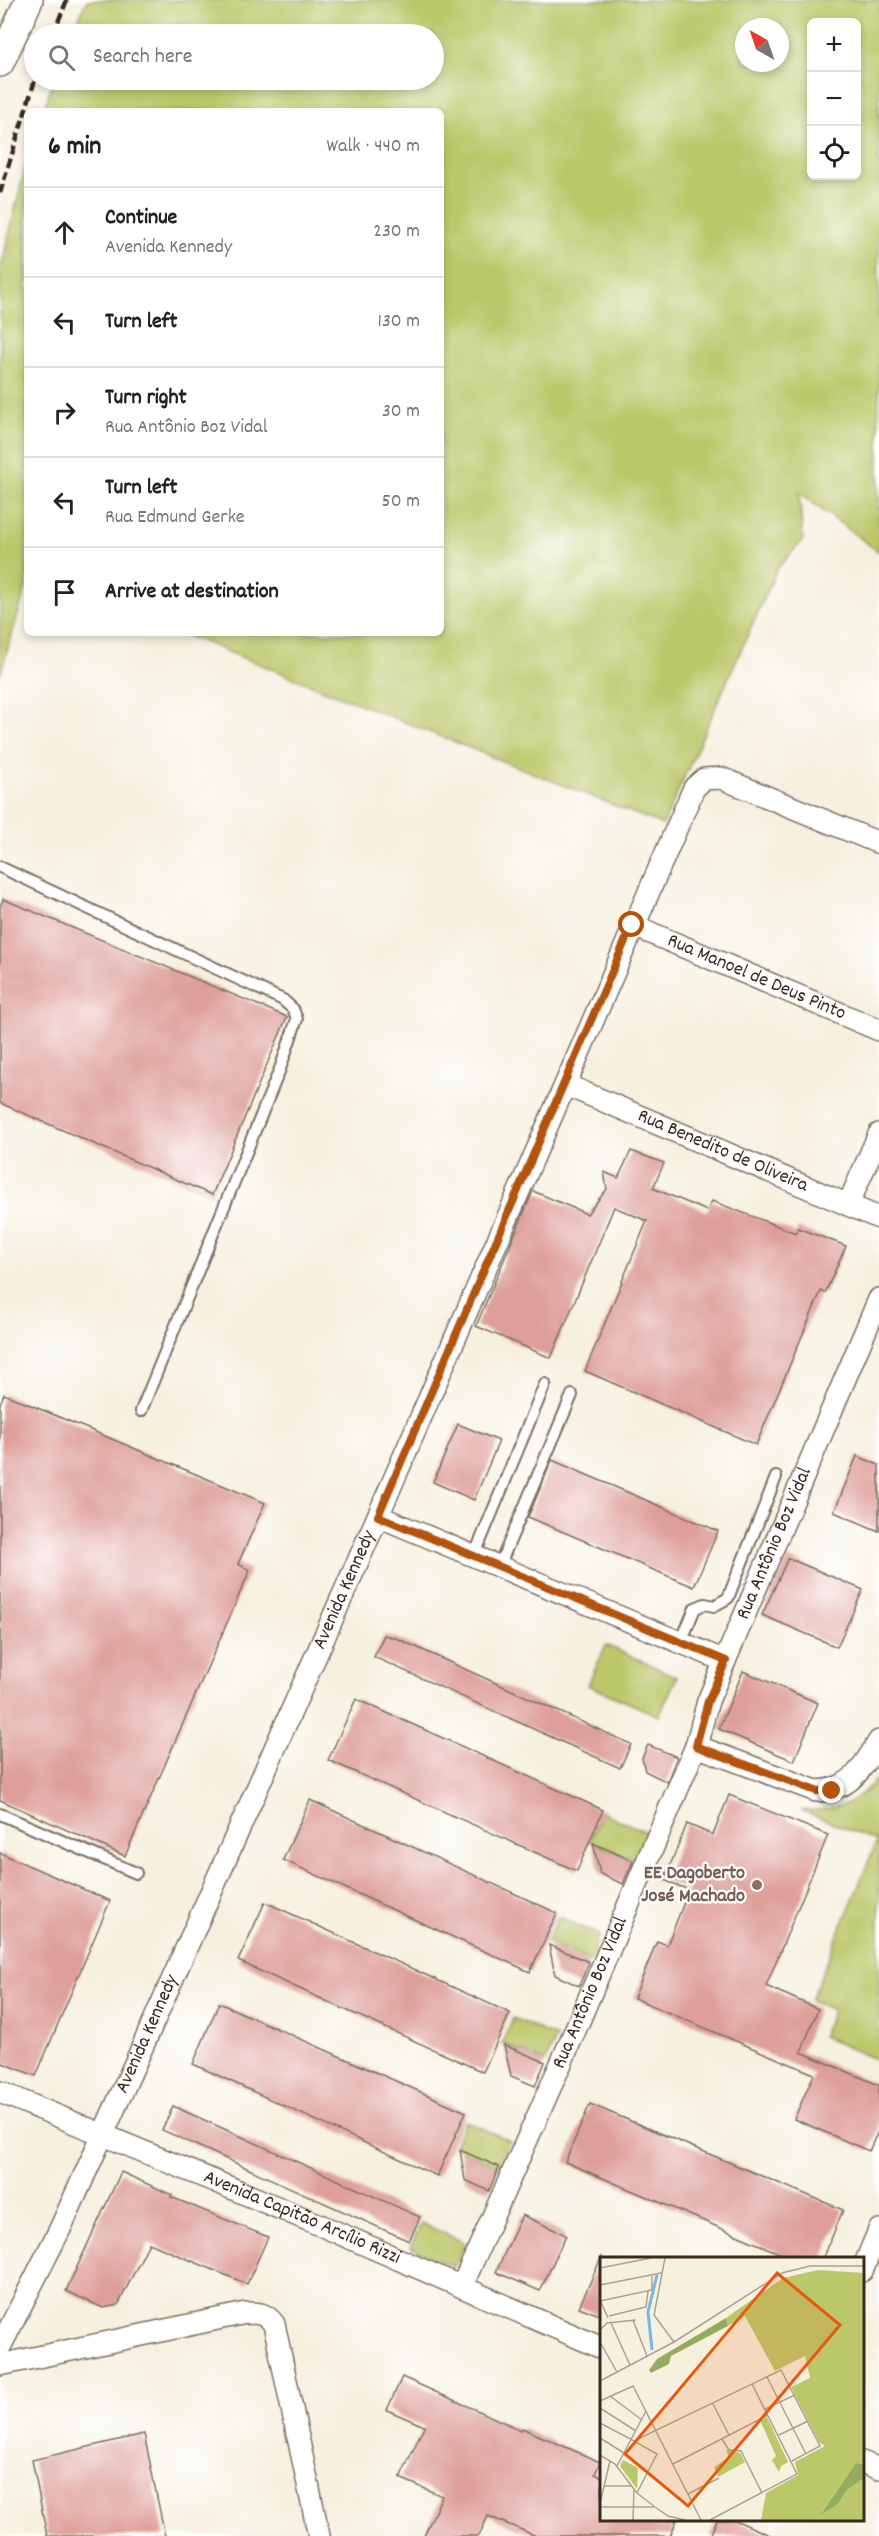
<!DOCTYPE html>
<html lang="en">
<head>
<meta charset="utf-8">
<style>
	:root { --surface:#fff; --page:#f2f2f2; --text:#222; --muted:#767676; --line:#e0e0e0 }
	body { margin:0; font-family:Dekko,sans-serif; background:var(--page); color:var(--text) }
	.controls { position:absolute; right:18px; top:18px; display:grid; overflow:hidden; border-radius:9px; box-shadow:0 3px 9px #0003 }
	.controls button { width:54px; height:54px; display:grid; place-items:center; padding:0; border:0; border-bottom:2px solid var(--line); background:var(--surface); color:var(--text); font:30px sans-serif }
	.compass { position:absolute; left:735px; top:18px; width:54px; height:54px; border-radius:50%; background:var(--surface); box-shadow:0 3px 9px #0003; rotate:320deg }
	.stop { position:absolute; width:18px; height:18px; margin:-14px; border:4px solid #b45309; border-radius:50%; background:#fff }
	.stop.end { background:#b45309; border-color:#fff; box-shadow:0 2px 6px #0008 }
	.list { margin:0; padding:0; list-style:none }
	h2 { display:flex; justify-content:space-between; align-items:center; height:78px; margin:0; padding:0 24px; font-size:26px }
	h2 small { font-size:20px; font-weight:400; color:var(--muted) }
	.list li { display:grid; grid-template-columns:39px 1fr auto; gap:18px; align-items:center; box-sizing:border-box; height:90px; padding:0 24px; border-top:2px solid var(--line) }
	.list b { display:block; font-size:22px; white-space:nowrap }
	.list p { margin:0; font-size:20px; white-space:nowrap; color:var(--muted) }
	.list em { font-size:20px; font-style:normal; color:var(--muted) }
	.icon { flex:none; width:33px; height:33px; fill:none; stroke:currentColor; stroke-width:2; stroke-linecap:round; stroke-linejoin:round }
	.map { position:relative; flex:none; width:879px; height:2536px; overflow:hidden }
	.search { position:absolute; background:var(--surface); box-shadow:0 3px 9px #0003; left:24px; top:24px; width:420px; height:66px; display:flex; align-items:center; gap:15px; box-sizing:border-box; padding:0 21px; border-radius:33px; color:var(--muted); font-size:22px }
	.panel { position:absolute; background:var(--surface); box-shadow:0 3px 9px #0003; left:24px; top:108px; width:420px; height:528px; border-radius:9px }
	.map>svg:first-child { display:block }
	.green { fill:#bbc86a; stroke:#7b7944; stroke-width:1.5; fill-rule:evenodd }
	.building { fill:#de9f9a }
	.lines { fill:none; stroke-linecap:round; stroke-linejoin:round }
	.service-casing { stroke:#7c6f62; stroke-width:14 }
	.minor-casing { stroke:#7c6f62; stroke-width:24 }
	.tertiary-casing { stroke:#7c6f62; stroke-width:30 }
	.service { stroke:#fff; stroke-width:10 }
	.minor { stroke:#fff; stroke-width:21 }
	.tertiary { stroke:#fff; stroke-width:27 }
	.rail { stroke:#3b2a1e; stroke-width:4.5; stroke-dasharray:9 4.5; stroke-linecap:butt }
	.route { stroke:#b45309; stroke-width:8 }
	.education-dot { fill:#8d6e63; stroke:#fff; stroke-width:2 }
	.labels { text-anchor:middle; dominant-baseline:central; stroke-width:4.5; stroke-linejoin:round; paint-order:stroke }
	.street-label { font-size:20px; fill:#3b2a1e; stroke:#fff }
	.education-label { font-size:20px; font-weight:bold; fill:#785e54; stroke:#fff; text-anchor:end }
	.inset-river { fill:none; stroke:#77b6ea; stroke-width:3 }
	.inset-road { fill:none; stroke:#aba192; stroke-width:1.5 }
	.view { fill:#e8590c; fill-opacity:0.15; stroke:#e8590c; stroke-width:3 }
	.inset-edge { fill:none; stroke:#3b2a1e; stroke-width:3 }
</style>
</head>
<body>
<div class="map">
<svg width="879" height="2536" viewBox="0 0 879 2536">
	<rect width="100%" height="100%" fill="#fff"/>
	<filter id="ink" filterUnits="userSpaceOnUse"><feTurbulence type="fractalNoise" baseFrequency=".0167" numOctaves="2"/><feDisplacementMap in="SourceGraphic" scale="12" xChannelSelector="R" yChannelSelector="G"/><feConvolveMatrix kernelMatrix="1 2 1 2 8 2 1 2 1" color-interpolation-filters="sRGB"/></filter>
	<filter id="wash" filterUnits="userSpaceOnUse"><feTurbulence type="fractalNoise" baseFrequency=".008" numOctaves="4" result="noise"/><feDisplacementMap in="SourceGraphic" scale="24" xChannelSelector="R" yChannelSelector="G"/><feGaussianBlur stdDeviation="1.35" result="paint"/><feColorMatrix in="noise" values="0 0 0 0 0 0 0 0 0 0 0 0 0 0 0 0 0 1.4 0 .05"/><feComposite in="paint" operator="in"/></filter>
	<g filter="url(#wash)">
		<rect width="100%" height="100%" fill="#f6f0df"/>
		<g class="green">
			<path d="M 87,0 L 879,0 L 879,552 L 799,493 L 803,540 L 777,569 L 663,825 L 181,633 L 441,633 L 441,111 L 43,111 L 54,80 L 434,80 L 434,34 L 72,34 ZM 812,22 L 856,22 L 856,176 L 812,176 ZM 744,27 L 780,27 L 780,63 L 744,63 Z"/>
			<path d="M 27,159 L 27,584 L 0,675 L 0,272 Z"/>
			<path d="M 606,1645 L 677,1677 L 659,1716 L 588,1685 Z"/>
			<path d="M 879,1776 L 879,2061 L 822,2036 L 833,2010 L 811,2000 L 877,1841 L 801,1810 C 835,1812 857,1804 879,1776 Z"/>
			<path d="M 603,1813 L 646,1832 L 633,1860 L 590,1841 Z"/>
			<path d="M 559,1917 L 600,1935 L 590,1961 L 547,1942 Z"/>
			<path d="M 513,2018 L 556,2037 L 545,2062 L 502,2043 Z"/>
			<path d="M 465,2121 L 510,2141 L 499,2167 L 454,2146 Z"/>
			<path d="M 421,2223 L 466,2243 L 454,2267 L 410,2247 Z"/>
		</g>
		<g id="blocks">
			<g class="building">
				<path d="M 3,899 L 287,1017 L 212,1195 L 0,1103 L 0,907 Z"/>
				<path d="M 631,1151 L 664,1163 L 653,1188 L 707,1211 L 712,1201 L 796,1233 L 798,1228 L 846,1246 L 825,1293 L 821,1291 L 756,1445 L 585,1371 L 647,1221 L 614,1207 L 551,1358 L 476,1326 L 533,1191 L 587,1214 L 607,1189 L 604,1172 L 618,1178 Z"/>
				<path d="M 4,1394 L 265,1503 L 238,1564 L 250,1570 L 125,1856 L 0,1800 L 0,1404 Z"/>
				<path d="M 458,1424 L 499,1441 L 474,1500 L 433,1482 Z"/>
				<path d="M 857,1456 L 879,1465 L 879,1531 L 834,1512 Z"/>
				<path d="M 552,1460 L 718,1531 L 694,1587 L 528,1517 Z"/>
				<path d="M 788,1558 L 863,1590 L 837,1647 L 762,1615 Z"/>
				<path d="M 384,1635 L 396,1638 L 631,1744 L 620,1768 L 374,1657 Z"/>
				<path d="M 743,1671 L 818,1703 L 794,1761 L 719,1729 Z"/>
				<path d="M 356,1699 L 603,1810 L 577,1871 L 328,1760 Z"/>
				<path d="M 648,1745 L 677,1757 L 667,1782 L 645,1771 L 642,1758 Z"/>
				<path d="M 729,1795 L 828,1835 L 766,1986 L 818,2009 L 801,2052 L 879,2085 L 879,2129 L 869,2151 L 794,2119 L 814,2074 L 634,1998 L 657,1941 L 667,1945 L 689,1890 L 664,1880 L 687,1824 L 713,1835 Z"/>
				<path d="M 310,1800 L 557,1913 L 530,1972 L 283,1860 Z"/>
				<path d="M 593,1843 L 633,1861 L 623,1884 L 600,1874 Z"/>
				<path d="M 0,1853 L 110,1901 L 36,2076 L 0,2062 Z"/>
				<path d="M 265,1902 L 510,2013 L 483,2072 L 238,1961 Z"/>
				<path d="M 549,1945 L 589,1962 L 579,1986 L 555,1975 Z"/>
				<path d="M 219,2003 L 466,2112 L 437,2176 L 193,2064 Z"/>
				<path d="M 504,2045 L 545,2062 L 535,2086 L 511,2076 Z"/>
				<path d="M 590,2104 L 843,2210 L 823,2259 L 793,2259 L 565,2162 Z"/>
				<path d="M 173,2106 L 420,2217 L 409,2241 L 162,2130 Z"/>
				<path d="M 460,2150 L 499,2167 L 489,2191 L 465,2180 Z"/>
				<path d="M 121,2172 L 172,2195 L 171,2197 L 268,2237 L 247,2284 L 149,2243 L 118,2305 L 103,2308 L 66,2291 Z"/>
				<path d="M 522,2215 L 566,2235 L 540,2291 L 496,2272 Z"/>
				<path d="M 602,2256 L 602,2316 L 579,2307 Z"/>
				<path d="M 402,2377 L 521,2430 L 522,2428 L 600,2462 L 595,2474 L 602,2477 L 602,2520 L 677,2520 L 670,2536 L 536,2536 L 488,2516 L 479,2536 L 424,2536 L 442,2496 L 400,2478 L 424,2426 L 387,2410 Z"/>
				<path d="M 144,2434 L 165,2536 L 47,2536 L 32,2460 Z"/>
				<path d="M 717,2520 L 735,2520 L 772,2536 L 710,2536 Z"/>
			</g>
		</g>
	</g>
	<g filter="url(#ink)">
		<use href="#blocks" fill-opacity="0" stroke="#7c6f62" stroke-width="1.5"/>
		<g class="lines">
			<defs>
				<g id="service">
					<path d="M 0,867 L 283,1000 L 293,1009 L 297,1019 L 280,1069 L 141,1411"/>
					<path d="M 475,1554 L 545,1384"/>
					<path d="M 500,1564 L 572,1395"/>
					<path d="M 681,1642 L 695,1608 L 705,1604 L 714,1606 L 728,1598 L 776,1477"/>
					<path d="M 0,1814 L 136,1873"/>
				</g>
				<g id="minor">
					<path id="s1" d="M 632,925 L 879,1030"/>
					<path id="s2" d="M 566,1085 L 879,1218"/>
					<path d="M 848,1205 L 879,1134"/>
					<path d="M 378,1516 L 725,1661"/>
					<path d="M 696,1746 L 816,1791 C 852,1790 861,1769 879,1741"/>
					<path id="s3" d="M 0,2092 L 320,2225 L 602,2348"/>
					<path d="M 862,2271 L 879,2230"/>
					<path id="s4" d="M 462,2286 L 562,2061 L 696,1746 L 708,1701 L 879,1299"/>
					<path id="s5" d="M 0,2347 L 60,2229 L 137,2059 L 378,1516 L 694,788 L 704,779 L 721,778 L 879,843"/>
					<path d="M 0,2365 L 246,2313 C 259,2313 266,2313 274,2324 L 319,2536"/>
					<path d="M 862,2462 L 879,2469"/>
				</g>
				<path id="tertiary" d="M 0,63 L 29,0"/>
			</defs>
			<use href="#service" class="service-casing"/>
			<use href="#minor" class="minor-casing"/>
			<use href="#tertiary" class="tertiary-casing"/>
			<use href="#service" class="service"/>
			<use href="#minor" class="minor"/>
			<use href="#tertiary" class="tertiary"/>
			<g class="rail">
				<path d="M 53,34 L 67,0"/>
				<path d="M 0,193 L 35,80"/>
			</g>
		</g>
	</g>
	<g class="lines" filter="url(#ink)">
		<path class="route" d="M 632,925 L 378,1516 L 726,1661 L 708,1701 L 696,1746 L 816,1791 L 832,1791"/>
	</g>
	<circle class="education-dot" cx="757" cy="1885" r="6"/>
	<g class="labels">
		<g class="street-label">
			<text stroke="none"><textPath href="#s1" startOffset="135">Rua Manoel de Deus Pinto</textPath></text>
			<text stroke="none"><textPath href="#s2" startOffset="170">Rua Benedito de Oliveira</textPath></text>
			<text stroke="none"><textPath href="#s4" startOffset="806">Rua Antônio Boz Vidal</textPath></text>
			<text stroke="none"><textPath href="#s5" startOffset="832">Avenida Kennedy</textPath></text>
			<text stroke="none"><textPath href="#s4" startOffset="320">Rua Antônio Boz Vidal</textPath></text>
			<text stroke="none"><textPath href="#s5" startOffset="346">Avenida Kennedy</textPath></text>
			<text stroke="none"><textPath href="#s3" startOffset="327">Avenida Capitão Arcílio Rizzi</textPath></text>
		</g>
		<g class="education-label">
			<text x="745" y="1874">EE Dagoberto<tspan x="745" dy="23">José Machado</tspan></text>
		</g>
	</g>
	<g transform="translate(600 2257)">
		<rect width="264" height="264" fill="#f6f0df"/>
		<path d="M 218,13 L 264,16 L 264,207 L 256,206 L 221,256 L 238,247 L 246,234 L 264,221 L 264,263 L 161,263 L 166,236 L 198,218 L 195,205 L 225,189 L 219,185 L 191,130 L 210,121 L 205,99 L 175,114 L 145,59 L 128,69 L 126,61 L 183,21 ZM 167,160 L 188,205 L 181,209 L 179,215 L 172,203 L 176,199 L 160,163 ZM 126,193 L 140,196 L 145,205 L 118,220 L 114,210 L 129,200 ZM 23,203 L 38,211 L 37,232 L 20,209 Z" fill="#bbc86a"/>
		<path d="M 126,61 L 128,69 L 71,99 L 69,107 L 51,116 L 49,113 L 57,102 ZM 256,206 L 264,207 L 264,221 L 246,234 L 238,247 L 220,258 Z" fill="#94ac5e"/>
		<path class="inset-river" d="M 52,93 L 48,55 L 57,18"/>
		<path class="inset-road" d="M 65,1 L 54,58 L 74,85M 0,11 L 51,1M 0,28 L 61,16M 0,43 L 8,61M 0,44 L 52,33 L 52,17M 9,59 L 46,50 L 48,34M 33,63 L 47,99M 11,66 L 30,108M 0,73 L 7,66 L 36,63M 0,85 L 17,115M 167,120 L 206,197M 0,124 L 74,85 L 182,16 L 210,9 L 264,9M 10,139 L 42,163M 0,144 L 33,129 L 101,263M 113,147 L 129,178M 0,151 L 36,174M 165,152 L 195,138M 0,166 L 34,184 L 181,113 L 220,189 L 192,204M 179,178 L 208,164M 0,181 L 24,196M 122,182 L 129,193 L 141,194 L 162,236M 34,184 L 57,197 L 37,236M 0,198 L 15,207 L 37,236 L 55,250 L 68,259 L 85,263M 73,207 L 168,158M 17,209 L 46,154M 4,229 L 31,229M 88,237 L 119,221M 0,246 L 10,204M 0,250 L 54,250M 33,263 L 34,232M 110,263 L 197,217 L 152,127"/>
		<path class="view" d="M 177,16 L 240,68 L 88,249 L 25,197 Z"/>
		<rect width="264" height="264" class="inset-edge"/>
	</g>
</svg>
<div class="controls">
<button>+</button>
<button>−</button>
<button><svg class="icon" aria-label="locate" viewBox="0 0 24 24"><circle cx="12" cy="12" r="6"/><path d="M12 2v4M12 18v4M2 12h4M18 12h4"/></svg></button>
</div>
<svg class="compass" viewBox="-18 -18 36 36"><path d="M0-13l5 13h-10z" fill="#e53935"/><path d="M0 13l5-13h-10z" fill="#767676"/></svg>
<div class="stop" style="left:632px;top:925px"></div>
<div class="stop end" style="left:832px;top:1791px"></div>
<div class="search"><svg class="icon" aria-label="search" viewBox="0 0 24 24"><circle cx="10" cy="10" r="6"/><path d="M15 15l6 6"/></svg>Search here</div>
<section class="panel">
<h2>6 min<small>Walk · 440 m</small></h2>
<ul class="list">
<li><svg class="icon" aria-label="ahead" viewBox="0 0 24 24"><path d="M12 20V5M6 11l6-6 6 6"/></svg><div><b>Continue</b><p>Avenida Kennedy</p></div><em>230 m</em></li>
<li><svg class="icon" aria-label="left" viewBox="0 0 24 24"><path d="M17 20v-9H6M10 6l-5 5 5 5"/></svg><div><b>Turn left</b></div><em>130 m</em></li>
<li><svg class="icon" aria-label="right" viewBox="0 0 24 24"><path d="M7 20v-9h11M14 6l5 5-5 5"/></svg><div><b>Turn right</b><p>Rua Antônio Boz Vidal</p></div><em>30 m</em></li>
<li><svg class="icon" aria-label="left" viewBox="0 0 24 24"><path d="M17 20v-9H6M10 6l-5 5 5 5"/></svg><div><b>Turn left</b><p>Rua Edmund Gerke</p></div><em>50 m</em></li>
<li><svg class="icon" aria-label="arrive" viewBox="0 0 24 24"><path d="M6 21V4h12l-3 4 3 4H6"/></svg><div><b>Arrive at destination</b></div></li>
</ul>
</section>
</div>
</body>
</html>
